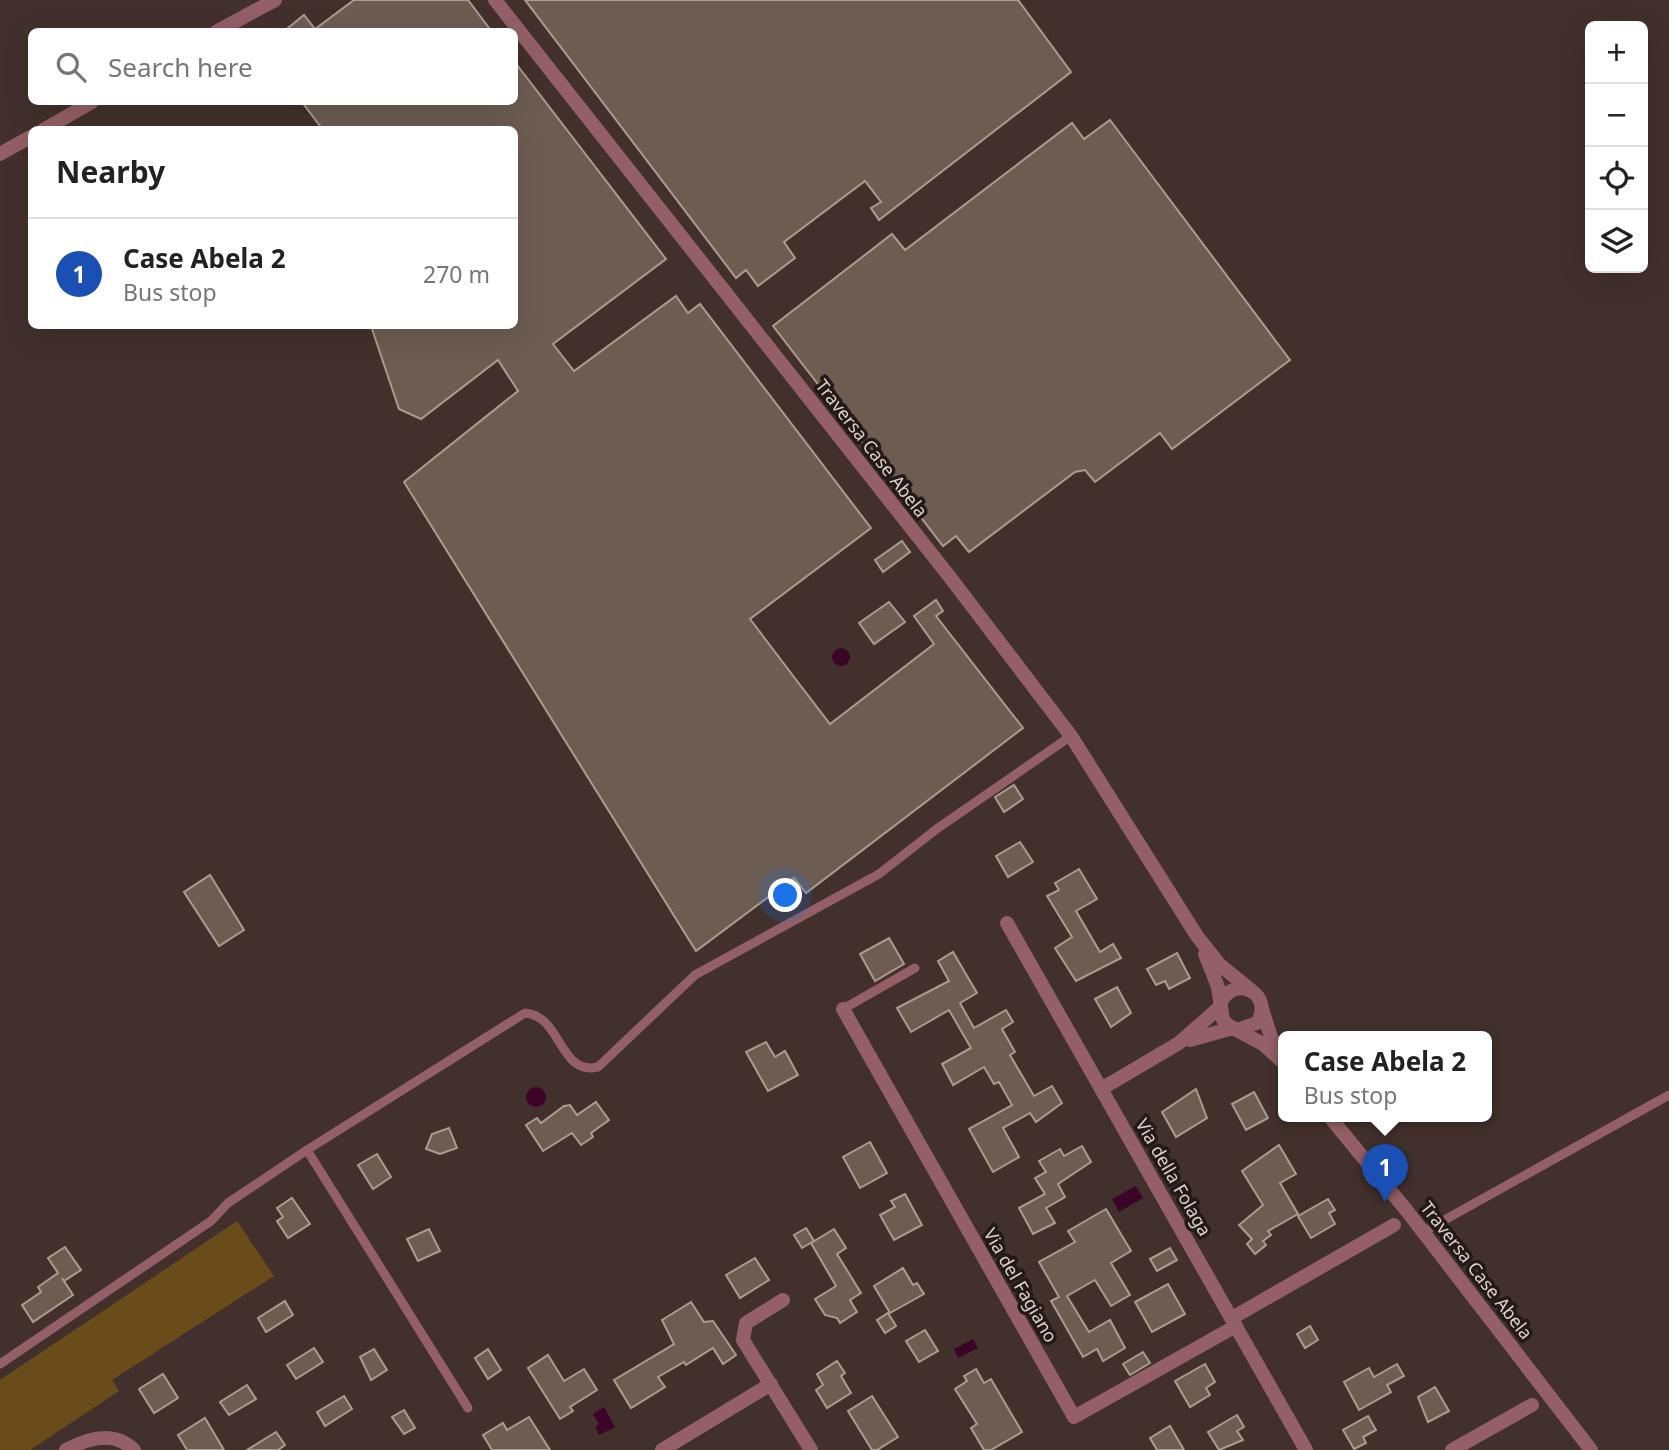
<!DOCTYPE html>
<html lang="en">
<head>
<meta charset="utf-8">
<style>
	:root { --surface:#fff; --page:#f2f2f2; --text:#222; --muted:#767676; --line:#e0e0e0; --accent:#3a7345 }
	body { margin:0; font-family:"Noto Sans",sans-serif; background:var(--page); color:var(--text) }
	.controls { position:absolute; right:21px; top:21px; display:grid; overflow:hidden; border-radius:10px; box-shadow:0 7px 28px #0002 }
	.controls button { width:63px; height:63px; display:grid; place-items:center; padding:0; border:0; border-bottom:2px solid var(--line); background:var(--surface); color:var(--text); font:35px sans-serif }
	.you { position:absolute; left:786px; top:896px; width:24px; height:24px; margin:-18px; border:5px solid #fff; border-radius:50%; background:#1a73e8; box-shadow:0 0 0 10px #1a73e833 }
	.badge { display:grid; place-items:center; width:46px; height:46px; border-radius:50%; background:var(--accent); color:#fff; font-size:23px; font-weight:700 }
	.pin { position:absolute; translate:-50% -58px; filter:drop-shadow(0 2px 4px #0008) }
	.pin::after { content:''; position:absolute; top:37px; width:24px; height:21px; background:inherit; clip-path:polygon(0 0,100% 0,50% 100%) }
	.popup { position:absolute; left:1278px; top:1031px; width:214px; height:91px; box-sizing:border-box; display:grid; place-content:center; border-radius:10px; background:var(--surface); filter:drop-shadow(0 2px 5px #0005); font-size:23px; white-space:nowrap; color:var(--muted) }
	.popup b { font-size:26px; color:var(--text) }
	.popup::after { content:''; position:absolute; left:50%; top:100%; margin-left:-14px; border:14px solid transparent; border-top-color:var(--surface) }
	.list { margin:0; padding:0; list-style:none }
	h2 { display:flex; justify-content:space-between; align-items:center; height:91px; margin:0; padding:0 28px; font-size:30px }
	h2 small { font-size:23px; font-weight:400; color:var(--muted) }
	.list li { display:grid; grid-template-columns:46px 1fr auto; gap:21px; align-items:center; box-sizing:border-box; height:112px; padding:0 28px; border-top:2px solid var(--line) }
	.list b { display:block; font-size:26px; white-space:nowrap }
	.list p { margin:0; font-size:23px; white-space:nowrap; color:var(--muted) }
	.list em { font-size:23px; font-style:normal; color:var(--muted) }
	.icon { flex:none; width:38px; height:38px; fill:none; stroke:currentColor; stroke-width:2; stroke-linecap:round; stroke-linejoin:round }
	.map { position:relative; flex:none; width:1669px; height:1450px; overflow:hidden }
	.search { position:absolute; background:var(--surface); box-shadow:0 7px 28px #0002; left:28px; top:28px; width:490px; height:77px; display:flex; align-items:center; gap:18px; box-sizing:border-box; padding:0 24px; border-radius:10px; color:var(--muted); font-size:26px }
	.panel { position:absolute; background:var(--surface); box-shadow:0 7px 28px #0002; left:28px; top:126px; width:490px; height:203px; border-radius:10px }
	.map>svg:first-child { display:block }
	.green { fill:#694c19 }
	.water { fill:#3d0429 }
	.building { fill:#6d5c51; stroke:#ae9b8f; stroke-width:2 }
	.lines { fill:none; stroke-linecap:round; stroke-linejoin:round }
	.service { stroke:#945f67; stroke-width:9 }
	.minor { stroke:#945f67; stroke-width:14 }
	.tertiary { stroke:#945f67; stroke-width:14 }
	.labels { text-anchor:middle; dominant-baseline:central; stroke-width:7; stroke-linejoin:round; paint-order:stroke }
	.street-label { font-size:18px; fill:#ded2cf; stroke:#231a18 }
</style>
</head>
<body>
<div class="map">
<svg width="1669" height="1450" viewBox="0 0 1669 1450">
	<rect width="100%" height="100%" fill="#42302c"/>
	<path class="green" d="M 237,1221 L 274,1276 L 112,1380 L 119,1391 L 30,1450 L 0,1450 L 0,1380 Z"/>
	<g class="water">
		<circle cx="841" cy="657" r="9"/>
		<circle cx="536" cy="1097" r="10"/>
		<path d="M 1136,1186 L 1143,1198 L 1119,1212 L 1112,1199 Z"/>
		<path d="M 973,1339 L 978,1348 L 958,1358 L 954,1349 Z"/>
		<path d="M 604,1407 L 615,1427 L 599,1435 L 595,1427 L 599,1424 L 593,1414 Z"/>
	</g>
	<g class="building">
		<path d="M 354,0 L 468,0 L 492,32 L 283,32 L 304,15 L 315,29 Z"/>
		<path d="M 525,0 L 1018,0 L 1071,72 L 879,220 L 871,208 L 881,202 L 865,181 L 784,242 L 795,258 L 758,286 L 746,270 L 736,278 Z"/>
		<path d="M 514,61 L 666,259 L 553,344 L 574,371 L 676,296 L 688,313 L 700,304 L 871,528 L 750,619 L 794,677 L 830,724 L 934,644 L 914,616 L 936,600 L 943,611 L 936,616 L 1023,728 L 806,893 L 794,878 L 696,951 L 404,482 L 518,391 L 498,360 L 421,419 L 399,409 L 371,326 L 514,326 L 514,130 L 323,130 L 302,102 L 514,102 Z"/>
		<path d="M 1110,120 L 1290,360 L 1172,449 L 1160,433 L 1095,482 L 1085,470 L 1075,472 L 969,552 L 956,536 L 943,546 L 773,326 L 892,234 L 905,250 L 1072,123 L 1084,139 Z"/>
		<path d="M 902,541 L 910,552 L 883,572 L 875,560 Z"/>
		<path d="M 889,602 L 905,622 L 874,644 L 859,623 Z"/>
		<path d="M 1014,785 L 1023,799 L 1004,812 L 995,797 Z"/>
		<path d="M 1020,842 L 1033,862 L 1008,877 L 996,856 Z"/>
		<path d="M 1079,869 L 1097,899 L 1076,911 L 1100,952 L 1113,944 L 1121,958 L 1076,981 L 1055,948 L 1072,937 L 1047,896 L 1059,890 L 1055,883 Z"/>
		<path d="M 210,875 L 244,930 L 219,946 L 184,892 Z"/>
		<path d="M 889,938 L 904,964 L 875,981 L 860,954 Z"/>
		<path d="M 953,952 L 977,993 L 960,1003 L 974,1028 L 1006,1010 L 1013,1022 L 1002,1029 L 1015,1052 L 1010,1055 L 1034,1096 L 1052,1086 L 1062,1103 L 1036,1122 L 1030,1113 L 1003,1128 L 1019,1157 L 993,1172 L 969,1129 L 1012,1105 L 999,1082 L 994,1084 L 984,1067 L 953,1085 L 942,1064 L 971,1048 L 949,1010 L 911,1032 L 897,1008 L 949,981 L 938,961 Z"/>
		<path d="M 1177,953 L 1190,978 L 1169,989 L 1165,981 L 1156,985 L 1147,969 Z"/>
		<path d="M 1117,987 L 1131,1013 L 1111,1027 L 1095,999 Z"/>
		<path d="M 766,1042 L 775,1057 L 785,1051 L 798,1075 L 768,1091 L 746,1052 Z"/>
		<path d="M 1196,1089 L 1207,1118 L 1176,1137 L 1162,1112 Z"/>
		<path d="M 1254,1092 L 1268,1118 L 1246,1130 L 1232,1104 Z"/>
		<path d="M 596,1102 L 609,1120 L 591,1133 L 593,1137 L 581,1145 L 572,1133 L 543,1151 L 526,1125 L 537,1118 L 541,1123 L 564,1106 L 570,1105 L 577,1115 Z"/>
		<path d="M 449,1128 L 457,1148 L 440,1154 L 426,1149 L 432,1134 Z"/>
		<path d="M 870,1142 L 887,1173 L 860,1188 L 843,1157 Z"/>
		<path d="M 1279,1145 L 1296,1174 L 1280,1183 L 1298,1214 L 1268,1231 L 1271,1235 L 1263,1241 L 1266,1245 L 1255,1254 L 1247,1244 L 1252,1239 L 1239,1225 L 1263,1205 L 1242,1171 Z"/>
		<path d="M 1082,1146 L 1091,1162 L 1058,1184 L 1065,1197 L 1046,1208 L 1055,1223 L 1033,1234 L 1019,1208 L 1045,1194 L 1035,1178 L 1046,1172 L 1039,1161 L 1060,1149 L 1064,1156 Z"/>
		<path d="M 377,1154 L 391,1177 L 373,1189 L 358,1165 Z"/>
		<path d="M 905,1194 L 922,1225 L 894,1240 L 880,1215 L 895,1207 L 891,1201 Z"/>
		<path d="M 292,1198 L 310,1224 L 288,1238 L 277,1221 L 283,1217 L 277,1208 Z"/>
		<path d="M 1328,1199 L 1335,1210 L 1329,1213 L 1335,1224 L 1311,1238 L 1298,1216 Z"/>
		<path d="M 1106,1209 L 1131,1251 L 1111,1263 L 1130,1295 L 1111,1306 L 1095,1280 L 1067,1296 L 1089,1332 L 1110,1320 L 1125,1348 L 1103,1361 L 1097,1349 L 1083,1357 L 1051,1301 L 1059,1297 L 1039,1262 L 1075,1242 L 1068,1231 Z"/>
		<path d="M 806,1228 L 814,1241 L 802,1248 L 794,1235 Z"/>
		<path d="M 429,1229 L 440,1251 L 418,1261 L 407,1239 Z"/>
		<path d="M 834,1229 L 846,1248 L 837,1254 L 861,1293 L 850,1300 L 857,1312 L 840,1323 L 837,1318 L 825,1315 L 815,1299 L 836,1286 L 811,1243 Z"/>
		<path d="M 65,1247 L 81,1270 L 64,1281 L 62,1278 L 73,1295 L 33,1322 L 22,1305 L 41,1292 L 38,1287 L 58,1273 L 48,1258 Z"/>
		<path d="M 1170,1248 L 1177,1260 L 1157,1271 L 1150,1259 Z"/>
		<path d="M 755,1258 L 769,1280 L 740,1298 L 726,1275 Z"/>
		<path d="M 903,1268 L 913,1285 L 917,1283 L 924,1294 L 890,1313 L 874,1286 Z"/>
		<path d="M 1168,1284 L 1185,1314 L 1152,1332 L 1135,1302 Z"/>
		<path d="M 285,1301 L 293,1315 L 266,1332 L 258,1318 Z"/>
		<path d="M 691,1302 L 704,1322 L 713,1321 L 736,1355 L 723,1364 L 713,1348 L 686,1365 L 684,1362 L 658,1377 L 665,1387 L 631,1408 L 614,1380 L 674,1344 L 662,1320 Z"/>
		<path d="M 888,1313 L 896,1326 L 885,1333 L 877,1320 Z"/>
		<path d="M 1310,1326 L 1318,1340 L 1305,1348 L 1297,1334 Z"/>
		<path d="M 925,1330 L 938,1351 L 919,1362 L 906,1341 Z"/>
		<path d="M 314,1348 L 323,1362 L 296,1379 L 287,1365 Z"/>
		<path d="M 374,1349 L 387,1370 L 371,1380 L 360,1357 Z"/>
		<path d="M 488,1349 L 501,1370 L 488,1379 L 475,1358 Z"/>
		<path d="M 1143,1352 L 1150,1363 L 1130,1375 L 1123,1364 Z"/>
		<path d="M 548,1355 L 564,1381 L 584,1369 L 597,1390 L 570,1407 L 573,1411 L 560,1419 L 528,1368 Z"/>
		<path d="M 837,1361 L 845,1373 L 841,1376 L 851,1393 L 827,1408 L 816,1390 L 823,1385 L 817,1374 Z"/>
		<path d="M 1205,1364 L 1215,1382 L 1206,1388 L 1210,1395 L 1190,1407 L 1175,1381 Z"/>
		<path d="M 1397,1364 L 1404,1376 L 1387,1385 L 1391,1392 L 1359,1410 L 1344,1382 L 1369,1368 L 1374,1377 Z"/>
		<path d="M 976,1369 L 984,1383 L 991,1379 L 1022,1432 L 991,1450 L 984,1450 L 971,1428 L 977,1424 L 955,1389 L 967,1381 L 964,1376 Z"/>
		<path d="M 163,1374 L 178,1398 L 154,1413 L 139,1389 Z"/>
		<path d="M 247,1385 L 256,1399 L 229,1415 L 220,1402 Z"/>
		<path d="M 1435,1387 L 1449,1411 L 1428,1422 L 1418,1397 Z"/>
		<path d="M 344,1396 L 352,1409 L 325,1426 L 317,1412 Z"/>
		<path d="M 872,1396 L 898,1437 L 877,1450 L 872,1450 L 848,1411 Z"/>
		<path d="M 404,1410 L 415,1428 L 404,1434 L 392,1417 Z"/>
		<path d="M 1237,1415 L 1244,1427 L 1237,1431 L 1243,1440 L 1219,1450 L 1208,1432 Z"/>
		<path d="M 1368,1416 L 1376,1430 L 1363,1437 L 1366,1443 L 1354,1449 L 1343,1430 Z"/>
		<path d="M 529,1417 L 550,1450 L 492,1450 L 483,1435 L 503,1423 L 507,1430 Z"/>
		<path d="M 205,1418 L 224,1450 L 187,1450 L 178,1435 Z"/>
		<path d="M 1170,1426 L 1184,1450 L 1157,1450 L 1150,1438 Z"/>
		<path d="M 276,1432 L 285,1445 L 278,1450 L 247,1450 Z"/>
	</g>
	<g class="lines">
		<g class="service">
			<path d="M 843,1009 L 915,968"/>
			<path d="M 307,1150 L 468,1408"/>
			<path d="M 1423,1232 L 1669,1095"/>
			<path d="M 0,1364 L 211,1221 L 228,1203 L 307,1150 L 525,1013 C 562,1016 559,1076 598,1067 L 695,975 L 879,874 L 938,828 L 1071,736"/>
		</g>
		<g class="minor">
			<path d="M 1007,923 L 1306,1450"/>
			<path d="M 843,1009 L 1074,1417 L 1236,1326"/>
			<path d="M 1190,1040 L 1233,1028"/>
			<path d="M 1101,1089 L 1179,1043 L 1220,1007"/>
			<path d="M 783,1300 L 746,1323 L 743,1340 L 811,1450"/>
			<path d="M 1232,1318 L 1394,1225"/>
			<path d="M 66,1450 C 88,1438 114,1430 134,1450"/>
			<path d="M 662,1450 L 771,1384"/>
			<path d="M 1452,1450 L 1532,1405"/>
		</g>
		<g class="tertiary">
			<path d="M 495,0 L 949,576 L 1071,736 L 1197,936 L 1220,965 L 1252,991"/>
			<path d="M 216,32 L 275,0"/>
			<path d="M 43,130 L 92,102"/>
			<path d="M 0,154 L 32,136"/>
			<path d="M 1205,954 L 1218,987 L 1223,1020 L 1229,1026 L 1263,1044 L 1284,1063"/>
			<path d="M 1221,1002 C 1236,973 1275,995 1257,1023 L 1237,1030"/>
			<path d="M 1262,1009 L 1271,1037 L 1283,1056"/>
			<path d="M 1329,1116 L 1407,1211 L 1591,1450"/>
		</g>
	</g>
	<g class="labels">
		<g class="street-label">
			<text transform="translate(872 448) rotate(52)">Traversa Case Abela</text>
			<text transform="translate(1174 1177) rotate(60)">Via della Folaga</text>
			<text transform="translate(1477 1270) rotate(52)">Traversa Case Abela</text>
			<text transform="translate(1021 1285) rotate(60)">Via del Fagiano</text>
		</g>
	</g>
</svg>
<div class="controls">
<button>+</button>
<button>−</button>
<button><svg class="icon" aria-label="locate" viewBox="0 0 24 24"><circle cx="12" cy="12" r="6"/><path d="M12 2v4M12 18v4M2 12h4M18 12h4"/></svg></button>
<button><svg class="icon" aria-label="layers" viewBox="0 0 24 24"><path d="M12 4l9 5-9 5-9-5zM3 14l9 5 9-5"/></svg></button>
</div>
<div class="you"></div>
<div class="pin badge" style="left:1385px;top:1202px;background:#1a4fb4">1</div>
<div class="popup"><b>Case Abela 2</b>Bus stop</div>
<div class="search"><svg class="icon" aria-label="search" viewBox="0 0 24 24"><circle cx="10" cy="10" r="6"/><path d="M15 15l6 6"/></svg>Search here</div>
<section class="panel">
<h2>Nearby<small></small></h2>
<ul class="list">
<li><span class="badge" style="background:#1a4fb4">1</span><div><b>Case Abela 2</b><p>Bus stop</p></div><em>270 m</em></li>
</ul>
</section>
</div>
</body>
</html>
